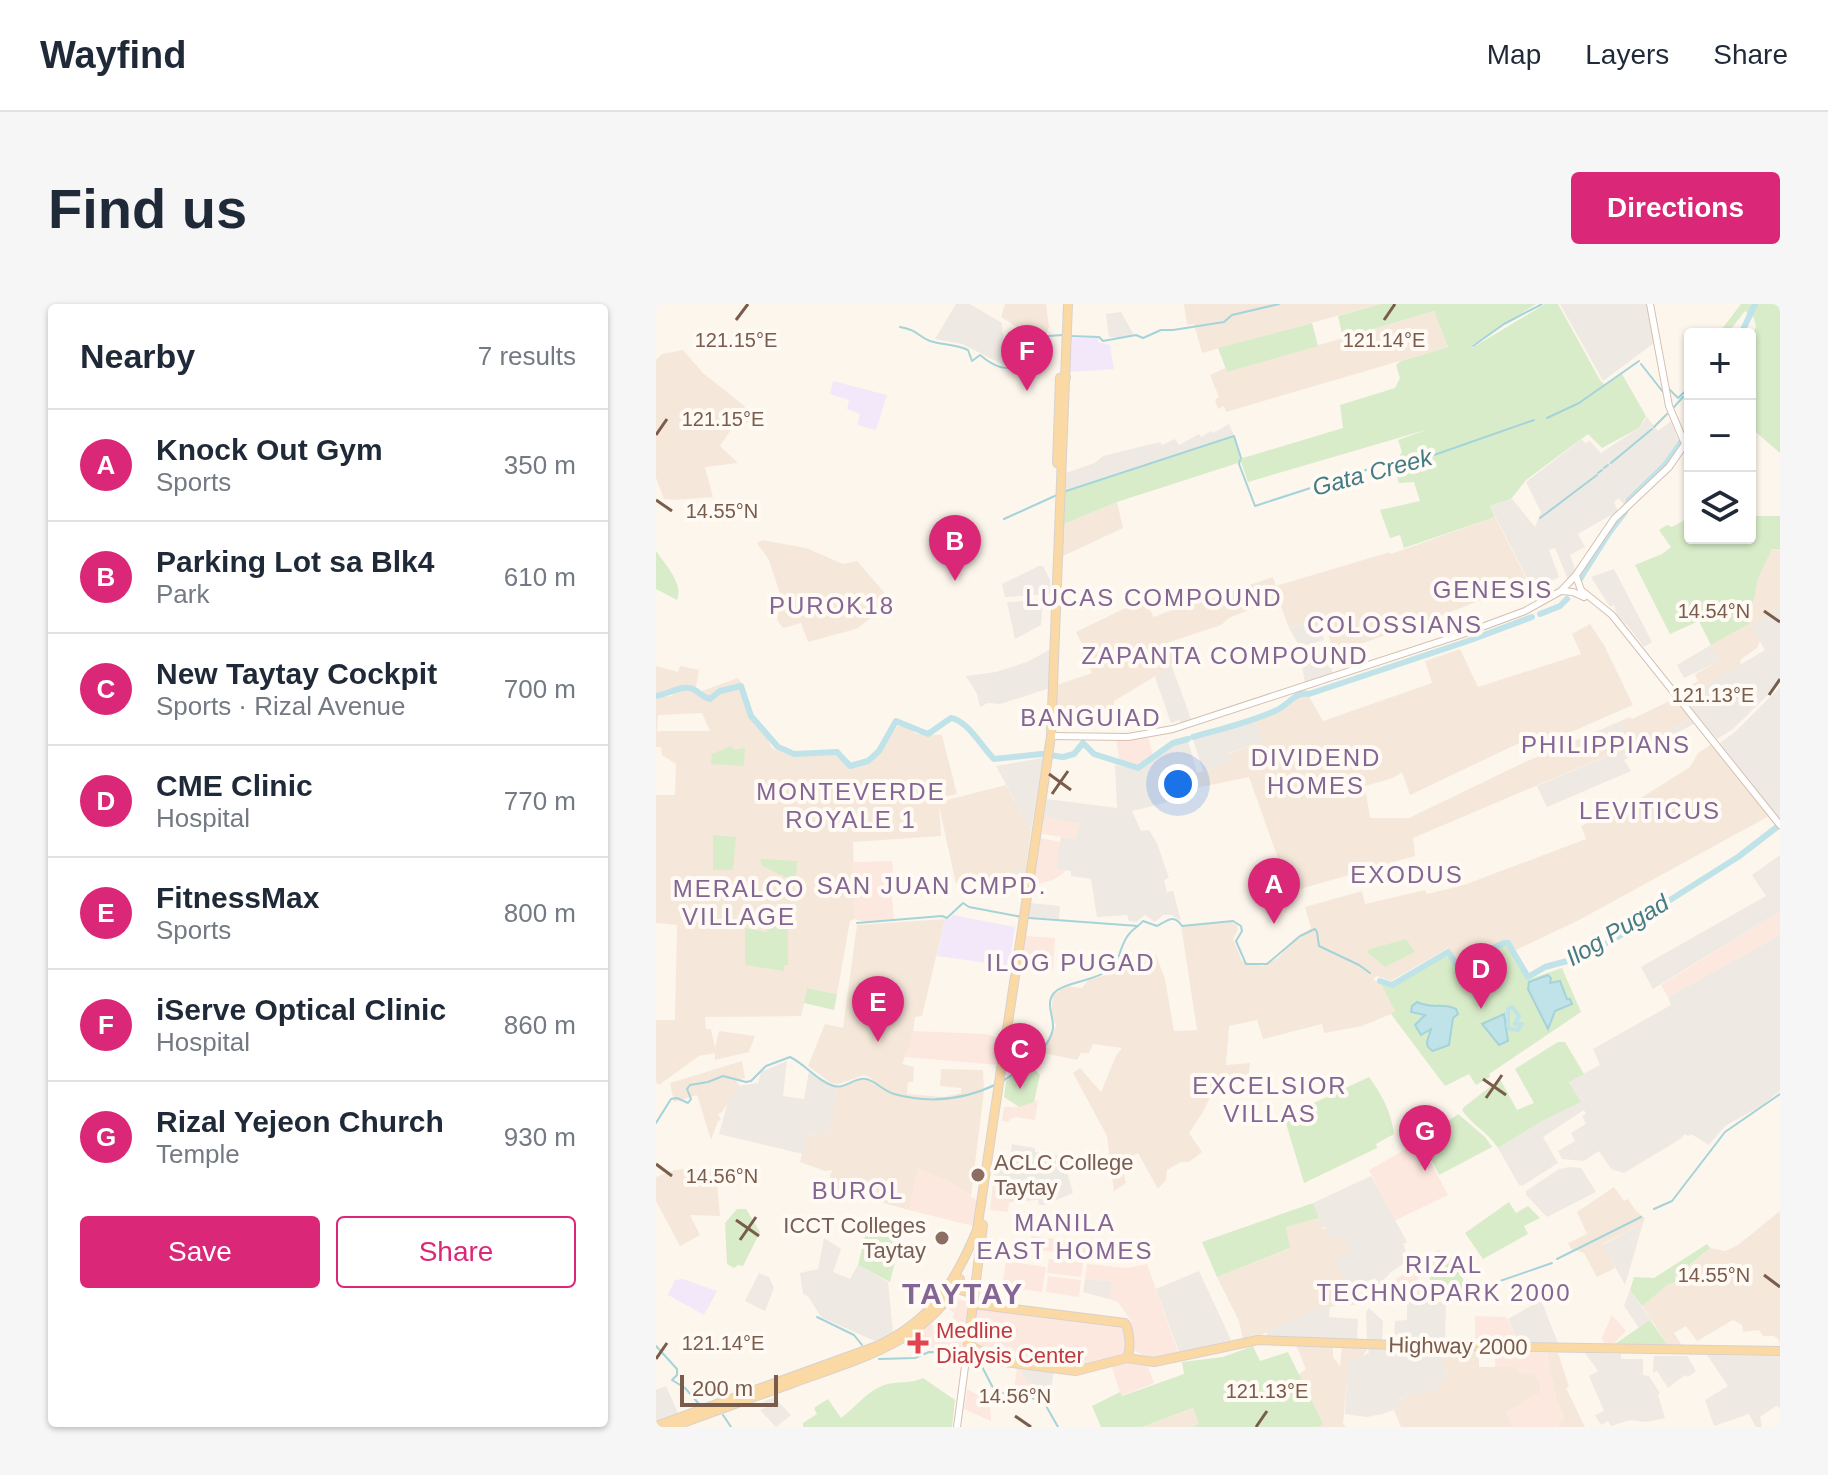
<!DOCTYPE html>
<html lang="en">
<head>
<meta charset="utf-8">
<style>
	:root { --surface:#fff; --page:#f6f6f7; --text:#1f2937; --muted:#747a83; --line:#e0e1e3; --accent:#db2777 }
	body { margin:0; font-family:Arial,sans-serif; background:var(--page); color:var(--text) }
	.controls { position:absolute; right:24px; top:24px; display:grid; overflow:hidden; border-radius:8px; box-shadow:0 2px 6px #0004 }
	.controls button { width:72px; height:72px; display:grid; place-items:center; padding:0; border:0; border-bottom:2px solid var(--line); background:var(--surface); color:var(--text); font:40px sans-serif }
	.scale { position:absolute; left:24px; bottom:20px; width:98px; box-sizing:border-box; padding-left:8px; border:4px solid #7a5c4d; border-top:0; font-size:22px; line-height:28px; white-space:nowrap; color:#7a5c4d; -webkit-text-stroke:6px #fffaf3; paint-order:stroke }
	.you { position:absolute; left:522px; top:480px; width:28px; height:28px; margin:-20px; border:6px solid #fff; border-radius:50%; background:#1a73e8; box-shadow:0 0 0 12px #1a73e833 }
	.badge { display:grid; place-items:center; width:52px; height:52px; border-radius:50%; background:var(--accent); color:#fff; font-size:26px; font-weight:700 }
	.pin { position:absolute; translate:-50% -66px; filter:drop-shadow(0 2px 4px #0008) }
	.pin::after { content:''; position:absolute; top:42px; width:28px; height:24px; background:inherit; clip-path:polygon(0 0,100% 0,50% 100%) }
	.list { margin:0; padding:0; list-style:none }
	h2 { display:flex; justify-content:space-between; align-items:center; height:104px; margin:0; padding:0 32px; font-size:34px }
	h2 small { font-size:26px; font-weight:400; color:var(--muted) }
	.list li { display:grid; grid-template-columns:52px 1fr auto; gap:24px; align-items:center; box-sizing:border-box; height:112px; padding:0 32px; border-top:2px solid var(--line) }
	.list b { display:block; font-size:30px; white-space:nowrap }
	.list p { margin:0; font-size:26px; white-space:nowrap; color:var(--muted) }
	.list em { font-size:26px; font-style:normal; color:var(--muted) }
	.actions { display:flex; gap:16px; padding:24px 32px }
	.actions a { flex:1; padding:18px 0; border:2px solid var(--accent); border-radius:8px; text-align:center; font-size:28px; color:var(--accent) }
	.actions .main { background:var(--accent); color:#fff }
	.icon { flex:none; width:44px; height:44px; fill:none; stroke:currentColor; stroke-width:2; stroke-linecap:round; stroke-linejoin:round }
	.map { position:relative; flex:none; width:1124px; height:1123px; overflow:hidden; border-radius:8px }
	header { display:flex; align-items:center; gap:48px; box-sizing:border-box; height:112px; padding:0 40px; background:var(--surface); border-bottom:2px solid var(--line) }
	header strong { font-size:38px }
	nav { display:flex; gap:44px; margin-inline-start:auto; font-size:28px }
	.intro { display:flex; align-items:center; justify-content:space-between; box-sizing:border-box; height:192px; padding:0 48px }
	h1 { margin:0; font-size:56px }
	.button { padding:20px 36px; border-radius:8px; background:var(--accent); color:#fff; font-size:28px; font-weight:700 }
	main { display:flex; gap:48px; padding:0 48px }
	aside { flex:1; background:var(--surface); border-radius:8px; box-shadow:0 2px 6px #0004 }
	.map>svg:first-child { display:block }
	.residential { fill:#f5e8da; fill-rule:evenodd }
	.commercial { fill:#fde8e0 }
	.industrial { fill:#efe9e4 }
	.education { fill:#f3e8fa }
	.green { fill:#d8ecc9 }
	.water { fill:#bfe3e8; stroke:#a5d3da; stroke-width:2 }
	.lines { fill:none; stroke-linecap:round; stroke-linejoin:round }
	.stream { stroke:#a5d3da; stroke-width:2 }
	.canal { stroke:#bfe3e8; stroke-width:4 }
	.river { stroke:#bfe3e8; stroke-width:6 }
	.secondary-casing { stroke:#d6c0b0; stroke-width:8 }
	.primary-casing { stroke:#dad1cd; stroke-width:10 }
	.secondary { stroke:#fff; stroke-width:6 }
	.primary { stroke:#fbd9a5; stroke-width:8 }
	.ticks { fill:none; stroke:#7a5c4d; stroke-width:3 }
	.education-dot { fill:#8d6e63; stroke:#fffaf3; stroke-width:3 }
	.health-dot { fill:#e0444e; stroke:#fffaf3; stroke-width:3 }
	.labels { text-anchor:middle; dominant-baseline:central; stroke-width:8; stroke-linejoin:round; paint-order:stroke }
	.education-label { font-size:22px; fill:#785e54; stroke:#fffaf3; text-anchor:start }
	.health-label { font-size:22px; fill:#be3a42; stroke:#fffaf3; text-anchor:start }
	.street-label { font-size:22px; fill:#7a5c4d; stroke:#fffaf3 }
	.water-label { font-size:24px; font-style:italic; fill:#437c86; stroke:#fffaf3 }
	.neighbourhood-label { font-size:24px; letter-spacing:2px; fill:#846695; stroke:#fffaf3 }
	.district-label { font-size:30px; font-weight:bold; letter-spacing:2px; fill:#846695; stroke:#fffaf3 }
	.ticks-label { font-size:20px; text-anchor:middle; fill:#7a5c4d; stroke:#fffaf3; stroke-width:8; stroke-linejoin:round; paint-order:stroke }
</style>
</head>
<body>
<header>
<strong>Wayfind</strong>
<nav><a>Map</a><a>Layers</a><a>Share</a></nav>
</header>
<div class="intro"><h1>Find us</h1><a class="button">Directions</a></div>
<main>
<aside>
<h2>Nearby<small>7 results</small></h2>
<ul class="list">
<li><span class="badge">A</span><div><b>Knock Out Gym</b><p>Sports</p></div><em>350 m</em></li>
<li><span class="badge">B</span><div><b>Parking Lot sa Blk4</b><p>Park</p></div><em>610 m</em></li>
<li><span class="badge">C</span><div><b>New Taytay Cockpit</b><p>Sports · Rizal Avenue</p></div><em>700 m</em></li>
<li><span class="badge">D</span><div><b>CME Clinic</b><p>Hospital</p></div><em>770 m</em></li>
<li><span class="badge">E</span><div><b>FitnessMax</b><p>Sports</p></div><em>800 m</em></li>
<li><span class="badge">F</span><div><b>iServe Optical Clinic</b><p>Hospital</p></div><em>860 m</em></li>
<li><span class="badge">G</span><div><b>Rizal Yejeon Church</b><p>Temple</p></div><em>930 m</em></li>
</ul>
<div class="actions"><a class="main">Save</a><a>Share</a></div>
</aside>
<div class="map">
<svg width="1124" height="1123" viewBox="0 0 1124 1123">
	<rect width="100%" height="100%" fill="#fdf6ec"/>
	<g class="residential">
		<path d="M 349,0 L 390,0 L 393,23 L 386,39 L 345,13 Z"/>
		<path d="M 528,0 L 724,0 L 546,49 L 538,20 L 531,21 Z"/>
		<path d="M 778,7 L 792,43 L 570,108 L 568,102 L 562,105 L 559,96 L 563,93 L 554,71 L 569,64 L 571,67 L 582,65 Z"/>
		<path d="M 27,46 L 47,69 L 100,111 L 89,121 L 76,124 L 64,142 L 82,159 L 49,163 L 57,193 L 18,196 L 8,195 L 0,174 L 0,56 L 6,50 Z"/>
		<path d="M 461,198 L 467,224 L 405,253 L 408,220 Z"/>
		<path d="M 839,213 L 872,278 L 766,319 L 677,349 L 668,312 L 633,324 L 622,294 L 573,314 L 565,321 L 511,339 L 519,356 L 508,367 L 458,397 L 458,403 L 424,410 L 423,404 L 401,408 L 401,381 L 436,369 L 427,353 L 425,338 L 420,328 L 488,295 L 498,313 L 548,294 L 557,294 L 617,273 L 620,282 L 734,248 L 735,250 Z"/>
		<path d="M 106,236 L 150,244 L 187,260 L 201,257 L 228,288 L 228,309 L 218,312 L 200,325 L 152,338 L 145,319 L 127,324 L 121,316 L 125,293 L 113,256 L 101,239 Z"/>
		<path d="M 1116,245 L 1124,247 L 1124,304 L 1095,322 L 1104,337 L 1101,344 L 1084,356 L 1085,360 L 1027,394 L 1022,388 L 1042,377 L 1039,370 L 1063,357 L 1055,341 L 1093,320 L 1102,275 Z"/>
		<path d="M 934,320 L 948,341 L 977,401 L 883,442 L 878,432 L 754,491 L 746,468 L 737,474 L 709,482 L 714,514 L 753,514 L 869,458 L 974,413 L 976,415 L 1018,395 L 1035,416 L 757,534 L 759,552 L 634,588 L 593,473 L 545,483 L 541,469 L 574,458 L 572,450 L 606,438 L 598,415 L 631,403 L 644,392 L 652,391 L 667,417 L 776,379 L 769,357 L 804,345 L 822,383 L 925,350 L 916,330 Z"/>
		<path d="M 0,362 L 22,368 L 24,362 L 43,366 L 40,383 L 24,381 L 18,388 L 0,390 Z"/>
		<path d="M 82,374 L 86,380 L 83,382 L 94,415 L 110,432 L 116,444 L 137,453 L 180,449 L 193,463 L 221,453 L 242,421 L 253,424 L 260,430 L 286,431 L 301,490 L 282,494 L 283,498 L 350,481 L 375,527 L 370,564 L 351,569 L 325,580 L 323,576 L 300,580 L 283,502 L 285,532 L 197,538 L 199,615 L 194,617 L 181,690 L 152,684 L 145,712 L 49,713 L 50,725 L 55,725 L 59,744 L 63,727 L 99,732 L 93,748 L 59,756 L 59,749 L 43,752 L 3,781 L 0,778 L 0,716 L 19,716 L 21,621 L 0,619 L 0,491 L 19,491 L 20,460 L 6,451 L 5,443 L 0,443 L 0,393 L 15,392 L 23,384 L 40,389 ZM 46,409 L 54,427 L 1,427 L 2,411 Z"/>
		<path d="M 1056,440 L 1113,512 L 925,615 L 858,647 L 853,639 L 847,637 L 802,659 L 792,644 L 735,677 L 721,672 L 717,675 L 725,680 L 740,708 L 706,722 L 668,729 L 666,720 L 607,735 L 601,716 L 573,722 L 570,761 L 594,759 L 592,777 L 562,776 L 547,808 L 533,829 L 546,848 L 533,858 L 525,858 L 511,866 L 510,876 L 502,885 L 482,849 L 475,853 L 477,857 L 466,862 L 470,879 L 458,887 L 451,832 L 417,769 L 424,764 L 445,788 L 460,752 L 466,744 L 437,740 L 433,749 L 425,749 L 421,756 L 383,748 L 398,727 L 400,721 L 395,712 L 397,692 L 409,682 L 426,684 L 432,676 L 454,670 L 466,653 L 469,656 L 500,651 L 509,675 L 518,727 L 541,726 L 525,621 L 575,618 L 581,621 L 582,626 L 577,635 L 586,657 L 607,662 L 622,654 L 639,635 L 655,624 L 649,603 L 706,587 L 709,600 L 769,586 L 771,590 L 808,581 L 930,535 L 925,522 L 980,497 L 1034,463 L 1042,449 Z"/>
		<path d="M 289,615 L 266,712 L 259,713 L 256,735 L 246,760 L 258,763 L 257,778 L 252,778 L 251,790 L 288,793 L 305,789 L 305,784 L 284,782 L 285,765 L 327,766 L 328,787 L 315,892 L 292,877 L 262,865 L 253,906 L 171,883 L 176,866 L 169,867 L 144,858 L 151,831 L 173,829 L 181,783 L 209,775 L 221,782 L 215,774 L 208,771 L 182,780 L 175,779 L 152,762 L 169,720 L 187,724 L 201,621 Z"/>
		<path d="M 86,757 L 89,774 L 80,777 L 84,782 L 66,808 L 62,810 L 65,816 L 62,817 L 55,836 L 41,791 L 18,798 L 14,779 Z"/>
		<path d="M 33,864 L 60,868 L 64,912 L 34,911 L 44,931 L 24,942 L 0,897 L 0,873 L 19,866 Z"/>
		<path d="M 958,883 L 968,897 L 972,895 L 980,907 L 989,914 L 987,919 L 947,940 L 959,964 L 941,973 L 928,949 L 915,945 L 912,939 L 931,930 L 921,908 Z"/>
		<path d="M 1124,907 L 1124,1045 L 1123,1036 L 1118,1032 L 1107,1032 L 1103,1026 L 1087,1028 L 1086,1021 L 1077,1016 L 1041,1037 L 1030,1022 L 1018,1029 L 1027,1043 L 1013,1043 L 986,1002 L 1013,980 L 1021,978 L 1019,974 L 1054,944 L 1069,947 L 1082,941 Z"/>
		<path d="M 663,914 L 666,924 L 687,931 L 695,947 L 680,956 L 692,987 L 697,984 L 706,1000 L 694,1001 L 691,997 L 673,1004 L 674,1001 L 603,1032 L 587,1035 L 583,1017 L 561,973 L 633,945 L 630,923 Z"/>
		<path d="M 640,1041 L 677,1043 L 677,1053 L 684,1062 L 686,1043 L 712,1044 L 691,1076 L 687,1120 L 690,1123 L 662,1123 L 666,1120 L 642,1071 L 650,1065 Z"/>
		<path d="M 802,1046 L 823,1047 L 823,1063 L 862,1063 L 880,1070 L 886,1088 L 850,1108 L 857,1123 L 745,1123 L 738,1106 L 747,1102 L 745,1096 L 792,1072 L 784,1054 Z"/>
		<path d="M 891,1049 L 902,1049 L 913,1082 L 910,1084 L 929,1123 L 902,1123 L 901,1119 L 908,1115 L 899,1092 Z"/>
		<path d="M 538,1104 L 543,1120 L 536,1123 L 486,1123 Z"/>
	</g>
	<g class="commercial">
		<path d="M 492,433 L 497,452 L 481,463 L 464,459 L 460,435 Z"/>
		<path d="M 388,513 L 424,518 L 419,535 L 386,530 Z"/>
		<path d="M 384,534 L 405,538 L 400,564 L 410,567 L 399,575 L 377,582 Z"/>
		<path d="M 236,557 L 238,582 L 235,583 L 238,615 L 209,618 L 199,615 L 196,558 Z"/>
		<path d="M 1124,607 L 1124,631 L 1012,693 L 1005,681 Z"/>
		<path d="M 369,632 L 399,634 L 397,666 L 365,661 Z"/>
		<path d="M 257,727 L 330,730 L 347,735 L 343,761 L 249,753 Z"/>
		<path d="M 382,796 L 379,816 L 360,813 L 354,815 L 353,818 L 346,817 L 348,803 L 363,803 Z"/>
		<path d="M 764,837 L 792,891 L 738,917 L 713,866 Z"/>
		<path d="M 262,864 L 292,877 L 323,898 L 317,922 L 253,906 Z"/>
		<path d="M 338,871 L 356,872 L 352,908 L 334,906 Z"/>
		<path d="M 375,932 L 453,941 L 452,954 L 373,945 Z"/>
		<path d="M 783,945 L 788,956 L 794,954 L 796,957 L 762,974 L 765,993 L 744,992 L 735,985 L 740,975 Z"/>
		<path d="M 393,955 L 427,959 L 425,973 L 391,969 Z"/>
		<path d="M 350,957 L 390,963 L 386,988 L 346,983 Z"/>
		<path d="M 431,960 L 471,964 L 491,960 L 522,1048 L 494,1054 L 478,1047 L 473,1019 L 475,1017 L 462,998 L 453,995 L 456,978 L 429,975 Z"/>
		<path d="M 392,972 L 425,976 L 423,993 L 390,988 Z"/>
		<path d="M 301,995 L 312,998 L 306,1049 L 287,1048 L 281,1045 L 246,1040 L 273,1020 L 293,1028 L 298,1009 L 291,1003 Z"/>
		<path d="M 321,1003 L 468,1022 L 472,1051 L 427,1065 L 344,1056 L 317,1039 Z"/>
		<path d="M 956,1011 L 970,1027 L 956,1042 L 948,1041 L 946,1033 Z"/>
		<path d="M 819,1012 L 850,1013 L 859,1031 L 849,1039 L 819,1039 Z"/>
		<path d="M 839,1047 L 891,1049 L 899,1092 L 908,1116 L 901,1119 L 902,1123 L 857,1123 L 850,1108 L 886,1087 L 879,1070 L 862,1070 L 861,1063 L 839,1063 Z"/>
		<path d="M 474,1055 L 492,1063 L 498,1079 L 465,1092 L 455,1060 Z"/>
		<path d="M 361,1062 L 366,1062 L 382,1087 L 385,1098 L 366,1087 L 358,1088 Z"/>
		<path d="M 311,1085 L 334,1097 L 335,1117 L 308,1105 Z"/>
	</g>
	<g class="industrial">
		<path d="M 300,0 L 314,0 L 346,19 L 350,62 L 306,40 L 279,35 Z"/>
		<path d="M 904,0 L 991,0 L 998,39 L 947,77 Z"/>
		<path d="M 465,8 L 478,31 L 466,34 L 453,33 L 450,10 Z"/>
		<path d="M 991,113 L 1002,127 L 1015,117 L 1022,136 L 1006,161 L 971,194 L 971,198 L 968,201 L 963,194 L 958,198 L 962,207 L 922,230 L 929,243 L 914,251 L 920,267 L 913,278 L 899,244 L 893,246 L 903,273 L 893,278 L 899,289 L 896,290 L 893,286 L 880,292 L 834,202 L 856,195 L 879,223 L 885,208 L 870,178 L 926,135 L 929,139 L 934,137 L 945,149 L 983,124 Z"/>
		<path d="M 573,120 L 578,131 L 409,186 L 410,169 L 439,159 L 447,152 L 504,138 L 506,141 L 519,135 L 523,141 L 543,130 L 545,133 L 555,127 L 557,129 Z"/>
		<path d="M 383,262 L 387,262 L 394,276 L 395,290 L 349,293 L 346,280 Z"/>
		<path d="M 958,265 L 996,338 L 988,343 L 972,322 L 961,312 L 958,301 L 954,303 L 935,273 Z"/>
		<path d="M 387,296 L 385,321 L 359,335 L 351,298 Z"/>
		<path d="M 1124,304 L 1124,379 L 1077,425 L 1061,435 L 1027,394 L 1109,346 L 1095,322 Z"/>
		<path d="M 663,314 L 668,336 L 644,343 L 633,324 Z"/>
		<path d="M 1055,341 L 1063,357 L 1028,374 L 1021,361 Z"/>
		<path d="M 395,345 L 394,384 L 344,400 L 332,399 L 324,403 L 321,390 L 310,372 L 340,368 L 371,358 Z"/>
		<path d="M 671,349 L 677,370 L 649,379 L 645,356 Z"/>
		<path d="M 515,360 L 535,415 L 525,419 L 523,416 L 515,419 L 499,373 Z"/>
		<path d="M 1124,383 L 1124,516 L 1064,439 L 1079,428 Z"/>
		<path d="M 598,415 L 607,438 L 573,449 L 575,458 L 547,467 L 537,435 Z"/>
		<path d="M 1035,416 L 1038,420 L 968,456 L 975,467 L 891,503 L 881,482 Z"/>
		<path d="M 965,417 L 972,432 L 932,449 L 926,435 Z"/>
		<path d="M 532,437 L 545,483 L 509,499 L 476,507 L 485,527 L 493,526 L 501,539 L 513,574 L 508,576 L 511,588 L 517,587 L 525,617 L 516,611 L 507,611 L 499,618 L 489,611 L 480,618 L 473,617 L 471,611 L 441,613 L 435,575 L 415,572 L 415,567 L 400,565 L 405,533 L 419,535 L 424,519 L 388,513 L 391,495 L 461,504 L 459,461 L 480,465 L 488,463 L 518,441 Z"/>
		<path d="M 387,454 L 375,527 L 340,462 Z"/>
		<path d="M 1124,551 L 1124,607 L 997,685 L 985,663 L 1110,592 L 1096,571 Z"/>
		<path d="M 370,564 L 367,583 L 354,581 L 352,589 L 324,585 L 325,580 L 351,569 Z"/>
		<path d="M 374,599 L 404,602 L 403,615 L 372,613 Z"/>
		<path d="M 1124,631 L 1124,787 L 1105,802 L 1069,822 L 1053,841 L 1035,830 L 1033,832 L 1028,830 L 1026,834 L 968,869 L 955,865 L 943,847 L 928,857 L 906,855 L 902,847 L 919,837 L 915,829 L 930,820 L 926,812 L 930,810 L 928,806 L 887,833 L 902,859 L 866,882 L 863,881 L 842,844 L 888,816 L 924,798 L 913,777 L 944,761 L 937,745 L 1015,701 L 1012,693 Z"/>
		<path d="M 131,757 L 127,792 L 148,795 L 153,767 L 181,783 L 173,829 L 151,831 L 147,850 L 63,830 L 72,798 L 82,782 L 102,779 L 105,768 Z"/>
		<path d="M 356,840 L 379,844 L 379,848 L 412,853 L 412,871 L 417,889 L 389,901 L 383,901 L 382,896 L 353,898 L 356,873 L 338,871 L 341,859 L 353,860 Z"/>
		<path d="M 914,863 L 925,864 L 940,888 L 891,913 L 870,891 L 870,887 L 903,865 Z"/>
		<path d="M 715,872 L 751,938 L 747,940 L 750,947 L 746,950 L 750,958 L 735,968 L 723,981 L 719,974 L 692,987 L 680,956 L 694,947 L 687,931 L 676,936 L 669,923 L 666,924 L 657,899 Z"/>
		<path d="M 987,919 L 981,940 L 969,981 L 947,941 Z"/>
		<path d="M 168,934 L 185,945 L 177,968 L 194,975 L 202,961 L 232,978 L 237,1029 L 221,1038 L 165,1013 L 152,992 L 147,990 L 144,969 L 162,965 Z"/>
		<path d="M 543,967 L 575,1036 L 523,1048 L 500,985 Z"/>
		<path d="M 103,969 L 113,973 L 118,984 L 109,1007 L 89,997 Z"/>
		<path d="M 429,975 L 456,978 L 453,995 L 427,988 Z"/>
		<path d="M 974,986 L 995,1016 L 983,1024 L 968,1002 Z"/>
		<path d="M 885,996 L 902,1039 L 863,1040 L 852,1015 Z"/>
		<path d="M 751,997 L 790,998 L 789,1039 L 738,1037 L 739,1017 L 751,1016 Z"/>
		<path d="M 674,1000 L 673,1013 L 702,1015 L 701,1037 L 611,1032 L 611,1027 Z"/>
		<path d="M 713,1004 L 727,1017 L 726,1037 L 711,1037 L 710,1008 Z"/>
		<path d="M 712,1044 L 782,1046 L 792,1073 L 782,1077 L 784,1085 L 745,1095 L 748,1102 L 726,1110 L 711,1113 L 689,1110 L 692,1059 L 713,1049 Z"/>
		<path d="M 929,1049 L 965,1050 L 965,1055 L 987,1055 L 987,1071 L 993,1072 L 1004,1089 L 1002,1091 L 1009,1114 L 990,1118 L 974,1116 L 955,1122 L 952,1117 L 945,1121 L 939,1111 L 948,1107 L 933,1072 L 942,1067 Z"/>
		<path d="M 1051,1051 L 1124,1052 L 1124,1104 L 1120,1102 L 1104,1113 L 1106,1123 L 1100,1123 L 1093,1110 L 1058,1122 L 1049,1096 L 1072,1082 Z"/>
		<path d="M 998,1052 L 1031,1052 L 1040,1067 L 1032,1073 L 1029,1071 L 1012,1084 L 1001,1067 L 997,1069 Z"/>
		<path d="M 366,1062 L 398,1066 L 394,1093 L 389,1095 L 390,1098 L 385,1098 L 376,1077 L 372,1079 L 366,1068 Z"/>
		<path d="M 10,1082 L 22,1109 L 0,1117 L 0,1086 Z"/>
		<path d="M 118,1093 L 135,1111 L 120,1123 L 104,1106 L 111,1103 L 107,1098 Z"/>
	</g>
	<g class="education">
		<path d="M 415,34 L 442,34 L 442,38 L 454,41 L 458,65 L 414,68 Z"/>
		<path d="M 177,77 L 231,91 L 220,126 L 201,121 L 204,110 L 191,105 L 193,96 L 174,90 Z"/>
		<path d="M 297,611 L 359,623 L 353,662 L 281,652 L 289,615 L 294,615 Z"/>
		<path d="M 27,975 L 61,987 L 48,1011 L 12,991 L 19,976 Z"/>
	</g>
	<g class="green">
		<path d="M 724,0 L 880,0 L 816,41 L 816,44 L 889,0 L 902,0 L 944,76 L 949,81 L 966,70 L 990,112 L 983,124 L 946,144 L 932,130 L 870,176 L 855,195 L 834,202 L 839,213 L 748,244 L 744,231 L 734,234 L 724,206 L 764,197 L 758,178 L 743,179 L 737,161 L 746,148 L 742,136 L 773,125 L 592,178 L 585,158 L 461,198 L 408,220 L 409,188 L 578,133 L 584,153 L 587,154 L 687,124 L 684,101 L 739,84 L 744,74 L 740,61 L 745,57 L 792,43 L 778,7 L 687,34 L 682,12 Z"/>
		<path d="M 1085,0 L 1124,0 L 1124,149 L 1094,123 L 1094,36 L 1100,23 L 1098,14 L 1089,7 L 1071,30 L 1062,30 Z"/>
		<path d="M 656,19 L 662,42 L 571,68 L 562,44 Z"/>
		<path d="M 1096,212 L 1124,212 L 1124,246 L 1116,245 L 1102,275 L 1093,320 L 1055,341 L 1043,317 L 1014,330 L 979,261 L 1006,250 L 1015,243 L 1003,226 L 1011,221 L 1016,223 L 1034,213 L 1034,234 L 1094,234 Z"/>
		<path d="M 0,247 C 9,260 28,280 21,296 L 0,285 Z"/>
		<path d="M 75,442 L 78,446 L 89,444 L 88,462 L 55,460 L 56,450 Z"/>
		<path d="M 57,531 L 80,533 L 77,566 L 57,566 Z"/>
		<path d="M 104,555 L 141,557 L 140,578 L 106,562 Z"/>
		<path d="M 108,600 L 129,606 L 139,605 L 139,616 L 132,617 L 132,661 L 128,661 L 128,667 L 89,661 L 89,624 L 111,628 Z"/>
		<path d="M 750,635 L 759,648 L 729,663 L 711,648 L 714,645 Z"/>
		<path d="M 847,640 L 851,641 L 871,676 L 906,664 L 925,708 L 833,770 L 834,773 L 820,781 L 813,770 L 789,782 L 735,710 L 739,707 L 725,680 L 737,682 L 789,650 L 802,663 Z"/>
		<path d="M 151,684 L 181,690 L 178,706 L 148,699 Z"/>
		<path d="M 902,738 L 909,738 L 928,770 L 913,778 L 925,798 L 888,816 L 842,844 C 832,828 816,821 806,806 L 808,803 L 844,775 L 861,806 L 878,799 L 859,765 Z"/>
		<path d="M 373,760 L 384,771 L 378,798 L 363,803 L 348,793 L 350,777 Z"/>
		<path d="M 713,773 C 726,791 735,807 738,830 L 720,840 L 721,844 L 648,879 L 628,813 Z"/>
		<path d="M 802,810 L 829,833 L 836,843 L 783,871 L 766,837 Z"/>
		<path d="M 853,898 L 860,909 L 872,902 L 884,914 L 868,922 L 872,930 L 827,955 L 809,929 Z"/>
		<path d="M 657,899 L 663,914 L 630,923 L 634,944 L 561,973 L 546,938 Z"/>
		<path d="M 81,905 L 90,905 L 104,928 L 87,962 L 82,961 L 78,964 L 71,960 L 69,919 Z"/>
		<path d="M 214,912 L 248,921 L 234,978 L 202,961 Z"/>
		<path d="M 1051,940 L 1054,944 L 1019,973 L 1021,978 L 1013,980 L 986,1002 L 974,986 L 978,973 L 998,974 Z"/>
		<path d="M 798,952 L 814,993 L 777,993 L 773,969 L 795,958 L 794,954 Z"/>
		<path d="M 994,1016 L 1013,1043 L 956,1042 Z"/>
		<path d="M 597,1042 L 604,1057 L 632,1048 L 667,1120 L 662,1123 L 536,1123 L 543,1120 L 537,1104 L 486,1123 L 445,1123 L 436,1102 L 464,1088 L 466,1092 L 528,1070 L 526,1058 L 567,1053 Z"/>
		<path d="M 267,1074 L 299,1096 L 296,1123 L 147,1123 L 147,1119 L 161,1110 L 158,1104 L 172,1095 L 185,1114 C 200,1103 210,1088 228,1081 C 241,1077 256,1080 267,1074 Z"/>
	</g>
	<g class="water">
		<path d="M 892,671 L 895,674 L 894,679 L 904,677 L 911,695 L 914,695 L 916,700 L 899,707 L 892,725 L 872,685 L 873,678 Z"/>
		<path d="M 761,698 C 779,706 784,698 800,705 L 802,710 L 797,714 L 793,741 L 777,747 C 766,741 773,734 775,725 L 765,731 L 759,721 L 769,711 L 755,708 L 756,702 Z"/>
		<path d="M 848,710 L 852,737 L 843,741 L 826,720 Z"/>
	</g>
	<g class="lines">
		<g class="stream">
			<path d="M 244,23 C 262,26 261,32 274,37 C 286,41 299,40 312,46 L 316,57 L 324,51 C 341,65 347,65 369,64 L 384,47 L 392,32 L 407,31"/>
			<path d="M 413,32 L 443,33 L 447,37 L 480,31 L 487,34 L 505,26 L 517,26 L 568,18 L 576,11 L 623,0"/>
			<path d="M 817,42 L 848,20 L 886,0"/>
			<path d="M 985,60 L 1007,88"/>
			<path d="M 1014,86 L 1022,94 L 1034,83"/>
			<path d="M 1018,103 L 1027,93"/>
			<path d="M 891,114 L 923,99 L 983,57"/>
			<path d="M 998,123 L 1011,110"/>
			<path d="M 584,156 L 583,160 L 599,202 L 738,157 L 778,151 L 878,116"/>
			<path d="M 955,159 L 996,125"/>
			<path d="M 948,164 L 952,161"/>
			<path d="M 942,169 L 946,166"/>
			<path d="M 407,188 L 578,132 L 585,154"/>
			<path d="M 884,214 L 941,171"/>
			<path d="M 348,215 L 401,191"/>
			<path d="M 373,614 L 482,622"/>
			<path d="M 201,619 L 286,612 L 291,614 L 307,599 L 313,603 L 366,613"/>
			<path d="M 347,777 C 364,766 394,746 397,724 C 398,712 389,700 398,689 C 408,678 439,677 453,666 C 466,656 463,640 474,629 C 478,624 483,622 487,617 L 501,622 C 511,617 518,609 526,622 L 577,617 L 585,622 L 586,627 L 580,637 L 590,660 L 611,660 L 644,632 L 659,625 L 661,628 L 663,642 L 703,661 L 714,669"/>
			<path d="M 0,819 L 15,795 L 21,794 L 32,799 L 35,795 L 31,785 L 34,781 L 52,778 L 67,772 L 90,778 L 95,777 L 110,762 L 134,753 C 149,760 159,775 175,781 C 189,787 197,773 210,775 C 220,777 227,787 238,790 C 274,800 308,796 341,780"/>
			<path d="M 998,905 L 1016,897 L 1069,828 L 1124,790"/>
			<path d="M 901,955 L 985,913"/>
			<path d="M 821,985 L 896,959"/>
			<path d="M 161,1013 L 198,1031 L 206,1041"/>
			<path d="M 0,1042 L 21,1065 L 21,1071 L 16,1076 L 29,1084 L 43,1100"/>
			<path d="M 314,1049 L 320,1051 L 336,1082 L 342,1089 L 366,1089 L 389,1100 L 402,1123"/>
			<path d="M 223,1055 L 259,1054 L 273,1048 L 308,1049"/>
			<path d="M 67,1111 L 75,1123"/>
		</g>
		<path class="canal" d="M 856,703 L 863,712 L 859,720 L 866,720 L 862,726 L 854,725 L 852,722 L 852,705 Z"/>
		<g class="river">
			<path d="M 1085,30 L 1099,0"/>
			<path d="M 924,275 L 953,229 L 969,208 L 973,196 L 1009,161 L 1034,125"/>
			<path d="M 884,310 L 904,302 L 911,295"/>
			<path d="M 0,392 C 13,390 27,380 37,385 C 45,389 45,393 54,395 L 64,387 L 85,382 L 95,412 L 122,443 L 138,450 L 181,448 L 194,462 L 212,457 L 223,447 L 240,417 L 272,430 L 295,414 C 312,417 325,442 338,455 L 385,450 L 407,453 L 418,450 L 427,439 L 438,450 L 482,464 L 517,439 L 532,435"/>
			<path d="M 537,433 C 565,425 595,418 621,406 C 633,400 640,387 653,390 L 812,337 L 876,313"/>
			<path d="M 724,677 L 736,681 L 792,648 L 801,661 L 848,639 L 852,639 L 872,673 L 889,663 L 926,653 L 967,630 L 980,620 L 990,608 L 1014,596 L 1082,553 L 1121,523"/>
		</g>
		<defs>
			<g id="secondary">
				<path d="M 920,272 L 925,286 L 956,311 L 1124,521"/>
				<path d="M 905,287 L 917,288 L 928,293"/>
				<path d="M 395,432 L 472,433 L 517,425 L 807,330 L 869,307 L 905,287 L 920,271 L 958,215 L 1013,163 L 1029,140 L 1013,102 L 994,0"/>
				<path d="M 301,1123 L 312,1040"/>
			</g>
			<g id="primary">
				<path d="M 401,159 L 404,74 L 410,73"/>
				<path d="M 327,921 L 312,1040 L 341,1057 L 420,1067 L 471,1054 L 498,1058 L 602,1036 L 739,1041 L 1124,1047"/>
				<path d="M 294,983 L 318,990"/>
				<path d="M 317,1000 L 469,1019 C 474,1027 475,1046 471,1054"/>
				<path d="M 0,1122 L 221,1042 C 275,1017 299,979 321,926 L 395,432 L 412,0"/>
				<path d="M 16,1123 C 56,1108 96,1094 137,1079 C 199,1056 271,1039 304,975"/>
			</g>
		</defs>
		<use href="#secondary" class="secondary-casing"/>
		<use href="#primary" class="primary-casing"/>
		<use href="#secondary" class="secondary"/>
		<use href="#primary" class="primary"/>
	</g>
	<path class="ticks" d="M 80,16 L 92,0M 728,16 L 739,0M 0,131 L 11,115M 0,196 L 16,207M 1108,307 L 1124,318M 1113,391 L 1124,375M 393,470 L 415,486M 396,490 L 412,467M 827,775 L 850,791M 830,794 L 846,771M 0,860 L 16,872M 80,916 L 103,932M 84,936 L 100,913M 1108,971 L 1124,983M 0,1055 L 11,1039M 359,1112 L 375,1123M 600,1123 L 611,1107"/>
	<g class="education-dot">
		<circle cx="322" cy="871" r="8"/>
		<circle cx="286" cy="934" r="8"/>
	</g>
	<path class="health-dot" d="M258 1027h8v8h8v8h-8v8h-8v-8h-8v-8h8z"/>
	<g class="labels">
		<g class="education-label">
			<text x="338" y="858">ACLC College<tspan x="338" dy="25">Taytay</tspan></text>
			<text x="270" y="921" text-anchor="end">ICCT Colleges<tspan x="270" dy="25">Taytay</tspan></text>
		</g>
		<g class="health-label">
			<text x="280" y="1026">Medline<tspan x="280" dy="25">Dialysis Center</tspan></text>
		</g>
		<g class="street-label">
			<text transform="translate(802 1042) rotate(1)">Highway 2000</text>
		</g>
		<g class="water-label">
			<text transform="translate(716 168) rotate(-15)">Gata Creek</text>
			<text transform="translate(961 626) rotate(-31)">Ilog Pugad</text>
		</g>
		<g class="neighbourhood-label">
			<text x="837" y="285">GENESIS</text>
			<text x="498" y="293">LUCAS COMPOUND</text>
			<text x="176" y="301">PUROK18</text>
			<text x="739" y="320">COLOSSIANS</text>
			<text x="569" y="351">ZAPANTA COMPOUND</text>
			<text x="435" y="413">BANGUIAD</text>
			<text x="950" y="440">PHILIPPIANS</text>
			<text x="660" y="453">DIVIDEND<tspan x="660" dy="28">HOMES</tspan></text>
			<text x="195" y="487">MONTEVERDE<tspan x="195" dy="28">ROYALE 1</tspan></text>
			<text x="994" y="506">LEVITICUS</text>
			<text x="751" y="570">EXODUS</text>
			<text x="276" y="581">SAN JUAN CMPD.</text>
			<text x="83" y="584">MERALCO<tspan x="83" dy="28">VILLAGE</tspan></text>
			<text x="415" y="658">ILOG PUGAD</text>
			<text x="614" y="781">EXCELSIOR<tspan x="614" dy="28">VILLAS</tspan></text>
			<text x="202" y="886">BUROL</text>
			<text x="409" y="918">MANILA<tspan x="409" dy="28">EAST HOMES</tspan></text>
			<text x="788" y="960">RIZAL<tspan x="788" dy="28">TECHNOPARK 2000</tspan></text>
		</g>
		<g class="district-label">
			<text x="307" y="989">TAYTAY</text>
		</g>
	</g>
	<g class="ticks-label">
		<text x="80" y="43">121.15°E</text>
		<text x="728" y="43">121.14°E</text>
		<text x="67" y="122">121.15°E</text>
		<text x="66" y="214">14.55°N</text>
		<text x="1058" y="314">14.54°N</text>
		<text x="1057" y="398">121.13°E</text>
		<text x="66" y="879">14.56°N</text>
		<text x="1058" y="978">14.55°N</text>
		<text x="67" y="1046">121.14°E</text>
		<text x="611" y="1094">121.13°E</text>
		<text x="359" y="1099">14.56°N</text>
	</g>
</svg>
<div class="controls">
<button>+</button>
<button>−</button>
<button><svg class="icon" aria-label="layers" viewBox="0 0 24 24"><path d="M12 4l9 5-9 5-9-5zM3 14l9 5 9-5"/></svg></button>
</div>
<div class="scale">200 m</div>
<div class="you"></div>
<div class="pin badge" style="left:618px;top:620px">A</div>
<div class="pin badge" style="left:299px;top:277px">B</div>
<div class="pin badge" style="left:364px;top:785px">C</div>
<div class="pin badge" style="left:825px;top:705px">D</div>
<div class="pin badge" style="left:222px;top:738px">E</div>
<div class="pin badge" style="left:371px;top:87px">F</div>
<div class="pin badge" style="left:769px;top:867px">G</div>
</div>
</main>
</body>
</html>
